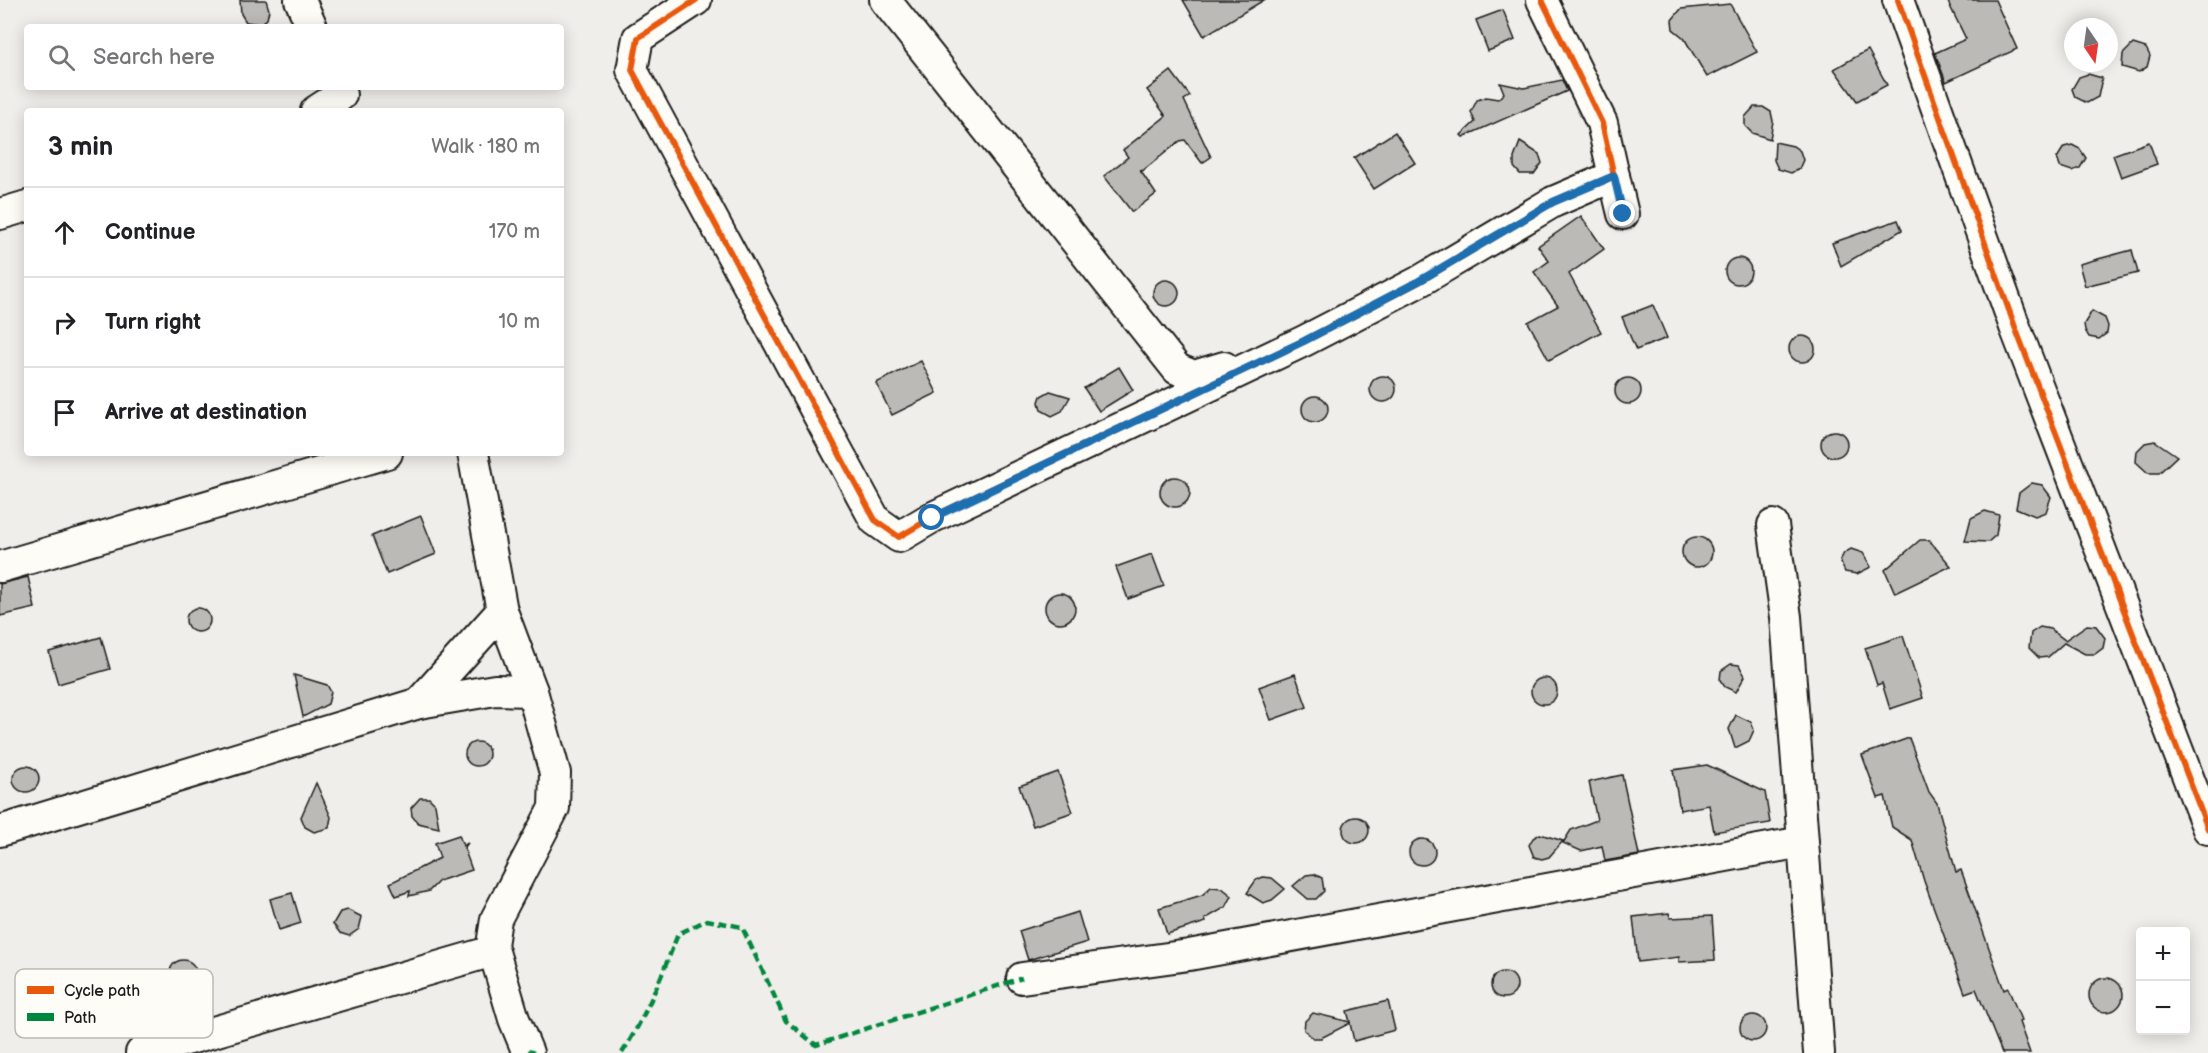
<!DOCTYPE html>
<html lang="en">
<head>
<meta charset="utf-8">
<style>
	:root { --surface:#fff; --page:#f6f6f6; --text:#202124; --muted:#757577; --line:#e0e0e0 }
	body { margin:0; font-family:"Balsamiq Sans",sans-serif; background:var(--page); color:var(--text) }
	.controls { position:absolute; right:18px; bottom:18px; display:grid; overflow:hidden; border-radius:6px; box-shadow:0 3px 15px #0003 }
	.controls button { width:54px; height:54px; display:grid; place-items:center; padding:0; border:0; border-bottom:2px solid var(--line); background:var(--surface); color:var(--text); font:30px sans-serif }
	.compass { position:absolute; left:2064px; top:18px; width:54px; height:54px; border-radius:50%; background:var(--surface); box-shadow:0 3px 15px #0003; rotate:167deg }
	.stop { position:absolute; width:18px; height:18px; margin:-14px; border:4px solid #1f6fb2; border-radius:50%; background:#fff }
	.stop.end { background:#1f6fb2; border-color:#fff; box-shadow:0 2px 6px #0008 }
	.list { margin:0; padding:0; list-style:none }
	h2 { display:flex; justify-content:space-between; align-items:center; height:78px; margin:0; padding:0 24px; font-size:26px }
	h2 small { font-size:20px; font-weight:400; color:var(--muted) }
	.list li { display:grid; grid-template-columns:39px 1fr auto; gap:18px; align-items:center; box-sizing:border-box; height:90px; padding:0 24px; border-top:2px solid var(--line) }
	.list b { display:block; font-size:22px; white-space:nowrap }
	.list em { font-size:20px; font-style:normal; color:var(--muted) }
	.icon { flex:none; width:33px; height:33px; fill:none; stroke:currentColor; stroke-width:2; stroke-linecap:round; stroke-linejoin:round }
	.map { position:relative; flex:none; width:2208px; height:1053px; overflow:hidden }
	.search { position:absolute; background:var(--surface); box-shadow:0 3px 15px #0003; left:24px; top:24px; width:540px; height:66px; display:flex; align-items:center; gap:15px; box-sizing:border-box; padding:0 21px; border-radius:6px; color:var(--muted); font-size:22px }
	.panel { position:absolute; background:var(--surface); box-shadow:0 3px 15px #0003; left:24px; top:108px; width:540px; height:348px; border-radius:6px }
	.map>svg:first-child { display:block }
	.building { fill:#bbbab6; stroke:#1c1c1c; stroke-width:1.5 }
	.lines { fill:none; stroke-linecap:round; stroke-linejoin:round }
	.street-casing { stroke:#1c1c1c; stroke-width:34 }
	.street { stroke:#fdfcf7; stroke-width:30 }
	.quiet { stroke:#00873e; stroke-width:4.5; stroke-dasharray:9 4.5; stroke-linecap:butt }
	.cycleway-casing { stroke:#fdfcf7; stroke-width:10 }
	.cycleway { stroke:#e8590c; stroke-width:6 }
	.route { stroke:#1f6fb2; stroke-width:8 }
	.key { fill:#fdfcf7; stroke:#bab9b5; stroke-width:1.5 }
	.key-label { font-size:16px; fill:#1c1c1c }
</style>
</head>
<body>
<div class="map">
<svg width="2208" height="1053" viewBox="0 0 2208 1053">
	<rect width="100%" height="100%" fill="#f0eeea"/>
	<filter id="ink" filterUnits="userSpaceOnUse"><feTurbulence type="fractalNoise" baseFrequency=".0167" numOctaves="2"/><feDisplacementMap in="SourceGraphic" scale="12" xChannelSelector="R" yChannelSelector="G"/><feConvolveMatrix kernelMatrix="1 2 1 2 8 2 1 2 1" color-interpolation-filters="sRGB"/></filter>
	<g filter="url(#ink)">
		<g class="building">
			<path d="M 240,0 L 266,0 L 269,10 L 267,19 L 260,24 L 246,22 L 241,14 Z"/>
			<path d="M 1183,0 L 1264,0 L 1204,36 Z"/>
			<path d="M 1947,0 L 1995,0 L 2017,49 L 1946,82 L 1935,53 L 1966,39 Z"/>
			<path d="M 1730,4 L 1757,52 L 1707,77 L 1684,38 L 1673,29 L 1672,20 L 1681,9 Z"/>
			<path d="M 1503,10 L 1515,40 L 1488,51 L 1476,20 Z"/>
			<path d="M 2133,44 L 2146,48 L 2150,56 L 2147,67 L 2139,72 L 2122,67 L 2123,54 Z"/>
			<path d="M 1868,50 L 1887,85 L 1857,101 L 1834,69 Z"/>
			<path d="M 1171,71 L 1190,96 L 1184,100 L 1211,157 L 1202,163 L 1185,140 L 1180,141 L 1141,172 L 1140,170 L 1156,194 L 1132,212 L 1104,176 L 1128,157 L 1123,150 L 1166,116 L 1147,90 Z"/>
			<path d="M 2088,74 L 2102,78 L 2098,97 L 2087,103 L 2075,97 L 2072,89 L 2079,77 Z"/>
			<path d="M 1562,80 L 1567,91 L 1463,137 L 1461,135 L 1475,122 L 1471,112 L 1477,100 L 1486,97 L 1498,99 L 1504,93 L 1500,83 L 1524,88 Z"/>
			<path d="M 1754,107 L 1763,107 L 1771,112 L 1773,121 L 1770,139 L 1752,133 L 1745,126 L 1745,117 Z"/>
			<path d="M 1395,132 L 1415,163 L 1374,189 L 1354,158 Z"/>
			<path d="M 1520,142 L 1539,154 L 1542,163 L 1534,174 L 1520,174 L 1514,167 L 1514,158 Z"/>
			<path d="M 1775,142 L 1793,146 L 1800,151 L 1803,160 L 1799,169 L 1791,173 L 1778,169 L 1774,160 Z"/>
			<path d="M 2149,142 L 2157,164 L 2121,177 L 2113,155 Z"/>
			<path d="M 2072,145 L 2080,149 L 2086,158 L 2080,168 L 2072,171 L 2060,167 L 2057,158 L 2064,147 Z"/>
			<path d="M 1581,216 L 1604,249 L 1569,274 L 1601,332 L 1549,360 L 1528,322 L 1558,306 L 1534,272 L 1549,261 L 1538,246 Z"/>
			<path d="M 1898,220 L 1902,230 L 1841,266 L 1832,243 Z"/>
			<path d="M 2132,250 L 2138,273 L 2085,286 L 2079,264 Z"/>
			<circle cx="1738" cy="271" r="13"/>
			<circle cx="1166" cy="293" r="13"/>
			<path d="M 1653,305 L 1667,338 L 1636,350 L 1622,317 Z"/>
			<path d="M 2092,311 L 2105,318 L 2108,326 L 2107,333 L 2099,339 L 2089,337 L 2085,330 L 2084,324 Z"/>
			<circle cx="1802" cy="349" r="13"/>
			<path d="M 921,361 L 937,393 L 892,415 L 876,383 Z"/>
			<path d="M 1119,367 L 1133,390 L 1099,411 L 1084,388 Z"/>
			<circle cx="1383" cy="389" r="13"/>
			<circle cx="1628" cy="391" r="13"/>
			<path d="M 1050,391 L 1070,397 L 1062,411 L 1052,416 L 1041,410 L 1039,402 L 1041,396 Z"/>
			<circle cx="1315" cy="409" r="13"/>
			<circle cx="1834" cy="444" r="13"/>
			<path d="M 2155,441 L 2177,456 L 2159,473 L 2148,473 L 2136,462 L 2137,451 L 2145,443 Z"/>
			<circle cx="1175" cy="492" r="15"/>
			<path d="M 2032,483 L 2042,485 L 2051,497 L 2046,512 L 2035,516 L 2016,508 L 2019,493 Z"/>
			<path d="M 1985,511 L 1999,515 L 1996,535 L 1988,542 L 1965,541 L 1971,518 Z"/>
			<path d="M 421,516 L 436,554 L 387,574 L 372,536 Z"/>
			<circle cx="1697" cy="552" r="15"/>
			<path d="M 1920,540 L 1929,540 L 1951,566 L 1895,593 L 1885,570 Z"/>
			<path d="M 1851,549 L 1863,553 L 1871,567 L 1857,574 L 1845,572 L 1840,561 L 1844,553 Z"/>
			<path d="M 1152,554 L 1164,586 L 1128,599 L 1116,567 Z"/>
			<path d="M 28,577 L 35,608 L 0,616 L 0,584 Z"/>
			<circle cx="1060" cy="608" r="15"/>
			<circle cx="198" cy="620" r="12"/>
			<path d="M 2087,625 L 2096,626 L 2105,638 L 2103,648 L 2095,654 L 2085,654 L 2064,643 L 2048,657 L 2039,658 L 2029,648 L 2031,633 L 2040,627 L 2050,629 L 2065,640 Z"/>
			<path d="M 1903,636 L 1923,698 L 1890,709 L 1882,683 L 1877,685 L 1865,648 Z"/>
			<path d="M 101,637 L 110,669 L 58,684 L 49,652 Z"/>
			<path d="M 1731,664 L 1739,665 L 1745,676 L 1736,692 L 1725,687 L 1720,680 L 1721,671 Z"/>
			<path d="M 1295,674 L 1307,707 L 1271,720 L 1259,687 Z"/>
			<path d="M 294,675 L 327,685 L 331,692 L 328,704 L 303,717 Z"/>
			<circle cx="1544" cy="691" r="13"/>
			<path d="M 1736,715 L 1751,722 L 1754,730 L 1749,741 L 1735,748 L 1729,729 Z"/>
			<path d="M 1909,738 L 1929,792 L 1937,803 L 1956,872 L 1961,870 L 2004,990 L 2008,988 L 2021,1020 L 2019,1022 L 2030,1053 L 2002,1053 L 1976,989 L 1965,993 L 1924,881 L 1912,840 L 1892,827 L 1885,796 L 1878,798 L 1862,755 Z"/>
			<circle cx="477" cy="754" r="12"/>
			<path d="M 1707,765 L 1765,792 L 1770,823 L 1714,832 L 1709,805 L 1680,810 L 1673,770 Z"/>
			<circle cx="26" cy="779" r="13"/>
			<path d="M 1058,772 L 1073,812 L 1033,826 L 1019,786 Z"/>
			<path d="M 1622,775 L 1639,855 L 1605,861 L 1602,846 L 1581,851 L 1563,843 L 1571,830 L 1597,820 L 1589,782 Z"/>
			<path d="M 316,783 L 331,817 L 329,828 L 314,832 L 305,827 L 301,817 Z"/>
			<path d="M 420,798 L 429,798 L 435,804 L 439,828 L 418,823 L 412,816 L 411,808 Z"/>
			<circle cx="1356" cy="830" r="13"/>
			<path d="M 1540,834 L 1563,841 L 1549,857 L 1542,859 L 1534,857 L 1529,845 L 1533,838 Z"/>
			<path d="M 459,835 L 463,846 L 468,843 L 464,848 L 472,870 L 439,881 L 429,891 L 409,896 L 410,891 L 396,896 L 390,883 L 440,858 L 435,843 Z"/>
			<circle cx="1422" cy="852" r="13"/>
			<path d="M 1314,874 L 1322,878 L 1324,891 L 1316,899 L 1308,899 L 1293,886 L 1306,875 Z"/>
			<path d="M 1263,877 L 1272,878 L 1285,889 L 1272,900 L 1263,903 L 1247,893 L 1256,880 Z"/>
			<path d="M 1211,887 L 1222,888 L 1232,896 L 1226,907 L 1205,919 L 1206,922 L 1167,934 L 1159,908 L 1202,895 Z"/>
			<path d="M 292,893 L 301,923 L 279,930 L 270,899 Z"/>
			<path d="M 348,910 L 362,917 L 359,929 L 349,936 L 340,933 L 333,924 L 340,912 Z"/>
			<path d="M 1078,912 L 1087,942 L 1028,960 L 1019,931 Z"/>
			<path d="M 1669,913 L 1670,918 L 1712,916 L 1715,960 L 1679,962 L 1679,957 L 1638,962 L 1633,917 Z"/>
			<circle cx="183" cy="973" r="13"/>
			<circle cx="1504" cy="985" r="13"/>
			<circle cx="2106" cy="995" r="17"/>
			<path d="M 1388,1001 L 1395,1030 L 1354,1041 L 1350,1023 L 1321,1038 L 1313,1038 L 1304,1030 L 1305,1021 L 1313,1013 L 1350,1022 L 1347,1011 Z"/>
			<circle cx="1753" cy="1028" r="13"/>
		</g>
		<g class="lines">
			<defs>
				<g id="street">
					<path d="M 300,0 L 312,27"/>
					<path d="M 696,0 L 638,38 L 632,70 L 875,520 L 899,537 L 931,518 L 1304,341 L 1420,281 L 1553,202 L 1614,176 L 1602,123 L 1542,0"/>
					<path d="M 885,0 L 1177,369 L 1194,376 L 1224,367"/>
					<path d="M 1898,0 L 2015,327 L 2208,829"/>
					<path d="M 316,111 L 341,95"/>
					<path d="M 1614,176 L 1623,214"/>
					<path d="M 0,214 L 27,206"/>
					<path d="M 473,453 L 502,611 L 532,691 L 555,773 L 554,808 L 496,919 L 492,945 L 514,1019 L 528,1053"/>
					<path d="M 1773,525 L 1786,617 L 1819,1053"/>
					<path d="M 0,567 L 387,453"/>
					<path d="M 419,703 L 502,611"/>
					<path d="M 0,831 L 419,703 L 495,690 L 532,691"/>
					<path d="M 1022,978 L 1189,955 L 1802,842"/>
					<path d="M 141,1053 L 493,951"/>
				</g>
			</defs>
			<use href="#street" class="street-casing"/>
			<use href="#street" class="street"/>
			<g class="quiet">
				<path d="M 528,1051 L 534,1053"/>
				<path d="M 622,1053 C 646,1016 662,975 678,934 L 707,920 L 742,927 L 786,1021 L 816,1045 L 1022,978"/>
			</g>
			<defs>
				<g id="cycleway">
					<path d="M 696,0 L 638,38 L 632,70 L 875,520 L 899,537 L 931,518 L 1304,341 L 1420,281 L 1553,202 L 1614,176 L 1602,123 L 1542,0"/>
					<path d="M 1898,0 L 2015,327 L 2208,829"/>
				</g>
			</defs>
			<use href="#cycleway" class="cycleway-casing"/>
			<use href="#cycleway" class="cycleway"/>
		</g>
	</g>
	<g class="lines" filter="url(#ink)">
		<path class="route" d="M 932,518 L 1304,341 L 1419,281 L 1553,202 L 1614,176 L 1623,214"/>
	</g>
	<rect x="15" y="969" width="198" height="69" rx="9" class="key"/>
	<rect x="27" y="986" width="27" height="8" fill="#e8590c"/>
	<rect x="27" y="1013" width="27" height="8" fill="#00873e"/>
	<g class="key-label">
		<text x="64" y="996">Cycle path</text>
		<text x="64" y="1023">Path</text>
	</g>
</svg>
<div class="controls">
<button>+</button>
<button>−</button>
</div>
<svg class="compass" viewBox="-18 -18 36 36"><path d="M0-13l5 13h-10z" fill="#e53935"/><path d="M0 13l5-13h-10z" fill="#757577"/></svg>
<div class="stop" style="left:932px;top:518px"></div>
<div class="stop end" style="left:1623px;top:214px"></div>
<div class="search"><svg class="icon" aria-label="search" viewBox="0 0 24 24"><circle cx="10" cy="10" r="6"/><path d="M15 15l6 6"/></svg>Search here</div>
<section class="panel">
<h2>3 min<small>Walk · 180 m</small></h2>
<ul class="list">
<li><svg class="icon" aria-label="ahead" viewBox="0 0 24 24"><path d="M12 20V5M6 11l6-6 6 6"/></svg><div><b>Continue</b></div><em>170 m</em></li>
<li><svg class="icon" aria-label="right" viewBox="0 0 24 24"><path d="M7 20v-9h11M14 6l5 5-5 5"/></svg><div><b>Turn right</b></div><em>10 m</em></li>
<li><svg class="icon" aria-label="arrive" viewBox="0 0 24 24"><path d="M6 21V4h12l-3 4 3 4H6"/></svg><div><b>Arrive at destination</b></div></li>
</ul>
</section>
</div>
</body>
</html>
